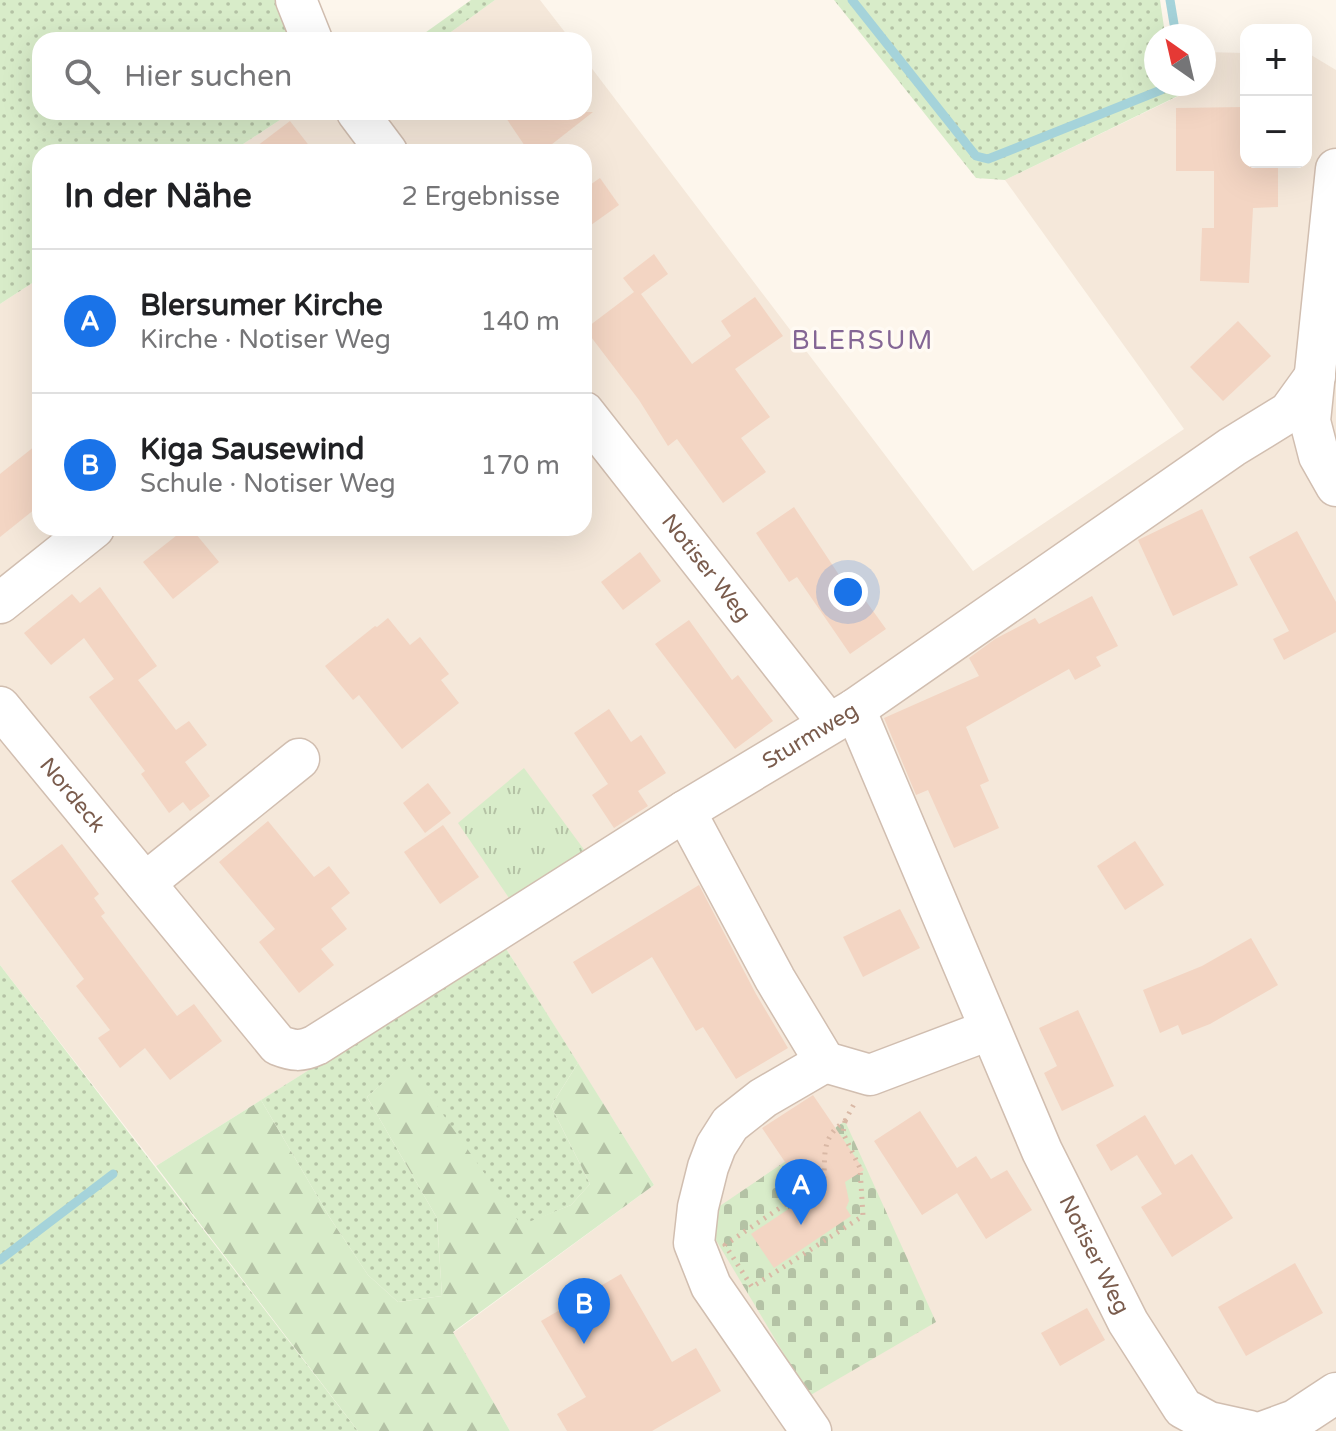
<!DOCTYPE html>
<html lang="de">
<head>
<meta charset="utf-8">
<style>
	:root { --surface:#fff; --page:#f6f6f6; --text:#202124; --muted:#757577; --line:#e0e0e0; --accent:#1a73e8 }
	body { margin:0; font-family:"Varela Round",sans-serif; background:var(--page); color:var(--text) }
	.controls { position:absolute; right:24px; top:24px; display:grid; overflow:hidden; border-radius:16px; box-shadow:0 8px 32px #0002 }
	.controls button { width:72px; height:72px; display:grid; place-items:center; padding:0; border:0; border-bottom:2px solid var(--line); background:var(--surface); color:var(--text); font:40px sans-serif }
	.compass { position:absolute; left:1144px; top:24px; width:72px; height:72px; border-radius:50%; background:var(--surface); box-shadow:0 8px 32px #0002; rotate:326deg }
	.you { position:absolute; left:848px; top:592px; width:28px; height:28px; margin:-20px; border:6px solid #fff; border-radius:50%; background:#1a73e8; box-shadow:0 0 0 12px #1a73e833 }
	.badge { display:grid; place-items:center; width:52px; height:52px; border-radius:50%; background:var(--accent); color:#fff; font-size:26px; font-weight:700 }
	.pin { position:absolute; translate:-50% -66px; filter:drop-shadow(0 2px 4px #0008) }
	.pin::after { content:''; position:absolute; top:42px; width:28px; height:24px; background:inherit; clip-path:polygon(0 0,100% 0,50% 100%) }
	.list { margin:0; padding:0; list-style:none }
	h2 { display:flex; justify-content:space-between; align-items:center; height:104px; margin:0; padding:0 32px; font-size:34px }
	h2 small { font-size:26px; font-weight:400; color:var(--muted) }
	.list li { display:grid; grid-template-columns:52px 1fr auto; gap:24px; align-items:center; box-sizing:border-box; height:144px; padding:0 32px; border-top:2px solid var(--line) }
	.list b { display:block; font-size:30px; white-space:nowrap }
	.list p { margin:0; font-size:26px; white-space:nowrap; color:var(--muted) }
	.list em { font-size:26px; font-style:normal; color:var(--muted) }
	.icon { flex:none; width:44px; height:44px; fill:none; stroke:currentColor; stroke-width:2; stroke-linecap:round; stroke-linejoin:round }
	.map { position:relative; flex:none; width:1336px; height:1431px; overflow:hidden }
	.search { position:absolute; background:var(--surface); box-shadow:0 8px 32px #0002; left:32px; top:32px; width:560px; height:88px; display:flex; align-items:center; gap:20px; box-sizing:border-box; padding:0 28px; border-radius:24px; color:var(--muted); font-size:30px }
	.panel { position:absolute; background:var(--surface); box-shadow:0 8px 32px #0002; left:32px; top:144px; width:560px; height:392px; border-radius:24px }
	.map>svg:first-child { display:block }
	.residential { fill:#f5e8da }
	.grass { fill:url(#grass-dots) }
	.forest { fill:url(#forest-firs) }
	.cemetery { fill:url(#cemetery-stones) }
	.park { fill:url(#park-tufts) }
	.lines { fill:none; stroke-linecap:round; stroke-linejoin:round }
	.stream { stroke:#a5d3da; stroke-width:9 }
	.building { fill:#f3d5c3 }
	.minor-casing { stroke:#d1beb0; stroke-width:43 }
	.path { stroke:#d9b8a5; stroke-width:5; stroke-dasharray:2 6; stroke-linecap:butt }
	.minor { stroke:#fff; stroke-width:40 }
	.labels { text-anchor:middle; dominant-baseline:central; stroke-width:7; stroke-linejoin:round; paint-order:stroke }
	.street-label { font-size:22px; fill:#7a5c4d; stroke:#fffaf3 }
	.quarter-label { font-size:26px; letter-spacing:2px; fill:#846695; stroke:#fffaf3 }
</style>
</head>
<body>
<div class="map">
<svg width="1336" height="1431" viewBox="0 0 1336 1431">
	<defs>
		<pattern id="grass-dots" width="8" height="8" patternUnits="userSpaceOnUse" patternTransform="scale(2)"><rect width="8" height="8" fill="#d8ecc9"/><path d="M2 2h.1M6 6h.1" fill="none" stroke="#b4c2a5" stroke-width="1.8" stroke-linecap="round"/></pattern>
		<pattern id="forest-firs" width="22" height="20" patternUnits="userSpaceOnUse" patternTransform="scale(2)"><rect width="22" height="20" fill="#d8ecc9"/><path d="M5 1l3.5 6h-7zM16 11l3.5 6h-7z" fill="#b4c2a5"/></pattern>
		<pattern id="cemetery-stones" width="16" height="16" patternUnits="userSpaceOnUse" patternTransform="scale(2)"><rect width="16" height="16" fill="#d8ecc9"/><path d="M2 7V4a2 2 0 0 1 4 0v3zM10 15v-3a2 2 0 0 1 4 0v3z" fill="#b4c2a5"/></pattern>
		<pattern id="park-tufts" width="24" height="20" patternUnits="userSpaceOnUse" patternTransform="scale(2)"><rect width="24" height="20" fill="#d8ecc9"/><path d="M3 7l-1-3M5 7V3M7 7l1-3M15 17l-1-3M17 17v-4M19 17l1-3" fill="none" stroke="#b4c2a5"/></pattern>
	</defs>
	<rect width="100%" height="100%" fill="#fdf6ec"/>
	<g class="residential">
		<path d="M 495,0 L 540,0 L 571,40 L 440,40 Z"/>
		<path d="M 1204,52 L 1246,53 L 1246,162 L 1306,162 L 1306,54 L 1311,55 L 1336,70 L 1336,1431 L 510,1431 L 453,1333 L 654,1185 L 505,947 L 156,1166 L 0,965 L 0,304 L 40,278 L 40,528 L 584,528 L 584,152 L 231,152 L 292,112 L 584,112 L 584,58 L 973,571 L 1184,429 L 1005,180 L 1187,92 L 1188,84 L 1204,84 Z"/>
	</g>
	<g class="grass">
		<path d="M 0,0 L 290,0 L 304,40 L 40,40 L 40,112 L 292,112 L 231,152 L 40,152 L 40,278 L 0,304 Z"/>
		<path d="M 471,0 L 495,0 L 440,40 L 415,40 Z"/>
		<path d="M 834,0 L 1160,0 L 1165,34 L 1184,31 L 1184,36 L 1156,36 L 1156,84 L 1188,84 L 1188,91 L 1005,180 L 976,178 Z"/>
		<path d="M 505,947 L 578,1063 L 551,1106 L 590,1184 L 571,1205 L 521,1226 L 406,1063 L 367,1097 L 437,1218 L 442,1296 L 398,1302 L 368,1275 L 330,1218 L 261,1100 Z"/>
		<path d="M 0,965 L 358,1431 L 0,1431 Z"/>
	</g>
	<path class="forest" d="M 406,1062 L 521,1225 L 571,1205 L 590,1184 L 551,1106 L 578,1063 L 654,1185 L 453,1332 L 510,1431 L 358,1431 L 156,1166 L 261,1100 L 330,1218 L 368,1275 L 398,1302 L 442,1296 L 437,1218 L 367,1097 Z"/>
	<path class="cemetery" d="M 845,1121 L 936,1322 L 809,1396 L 707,1225 L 708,1214 Z"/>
	<path class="park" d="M 524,768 L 588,855 L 511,901 L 458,823 Z"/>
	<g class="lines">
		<g class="stream">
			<path d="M 852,0 L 976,156 L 988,159 L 1161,90"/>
			<path d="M 1170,0 L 1174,24"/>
			<path d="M 0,1260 L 113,1174"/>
		</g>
	</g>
	<g class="building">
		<path d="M 1246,107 L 1246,162 L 1278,162 L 1278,207 L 1253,208 L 1249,283 L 1200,281 L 1202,228 L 1214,228 L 1214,171 L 1176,171 L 1176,108 Z"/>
		<path d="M 502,112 L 593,112 L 542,152 L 529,152 Z"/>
		<path d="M 290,121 L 314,152 L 249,152 Z"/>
		<path d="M 600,178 L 619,205 L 584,230 L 584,189 Z"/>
		<path d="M 654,254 L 668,274 L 641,294 L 692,364 L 731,336 L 721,321 L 755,297 L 783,336 L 735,369 L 770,417 L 741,438 L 766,472 L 723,503 L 677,439 L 668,446 L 639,400 L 585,329 L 634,292 L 623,278 Z"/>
		<path d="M 1238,321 L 1271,356 L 1223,401 L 1190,367 Z"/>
		<path d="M 40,442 L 40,505 L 0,537 L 0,474 Z"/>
		<path d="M 794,507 L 849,590 L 855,586 L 886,629 L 850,654 L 797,577 L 789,582 L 756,533 Z"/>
		<path d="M 1202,509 L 1238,585 L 1173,616 L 1138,540 Z"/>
		<path d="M 186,528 L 191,528 L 219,562 L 173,599 L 143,562 Z"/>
		<path d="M 1297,531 L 1336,602 L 1336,632 L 1284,660 L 1273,639 L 1289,631 L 1249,557 Z"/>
		<path d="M 640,552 L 661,581 L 623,610 L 601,582 Z"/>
		<path d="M 100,587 L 157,666 L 138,680 L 176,730 L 189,721 L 207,745 L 185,762 L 210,796 L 190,811 L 183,802 L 169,813 L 141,774 L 145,771 L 89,697 L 114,679 L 84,638 L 51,665 L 24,633 L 72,594 L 80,603 Z"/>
		<path d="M 1092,596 L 1118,646 L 1096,657 L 1101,666 L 1075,680 L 1069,669 L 966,727 L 989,781 L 980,785 L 999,828 L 954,848 L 928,790 L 916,795 L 884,718 L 979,676 L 969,658 L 995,639 L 1035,618 L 1039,624 Z"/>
		<path d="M 388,618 L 410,645 L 420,637 L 449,674 L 441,680 L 459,703 L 402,749 L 359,695 L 353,700 L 325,666 L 375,626 L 377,627 Z"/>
		<path d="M 689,620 L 732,680 L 738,675 L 773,721 L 735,749 L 655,644 Z"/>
		<path d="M 609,709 L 631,742 L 641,735 L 666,773 L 638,791 L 648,806 L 614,828 L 592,795 L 608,784 L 574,733 Z"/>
		<path d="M 428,783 L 451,813 L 425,833 L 403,803 Z"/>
		<path d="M 268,821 L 314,877 L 329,866 L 350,893 L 331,908 L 347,929 L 321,949 L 334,965 L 299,993 L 259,942 L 275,929 L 219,862 Z"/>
		<path d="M 443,825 L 479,877 L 440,904 L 404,852 Z"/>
		<path d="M 1135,841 L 1164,885 L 1125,910 L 1097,866 Z"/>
		<path d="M 62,844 L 99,894 L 94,898 L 105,913 L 101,916 L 177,1016 L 194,1004 L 222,1041 L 170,1080 L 145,1048 L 120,1068 L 98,1038 L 110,1030 L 76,986 L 84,979 L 11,881 Z"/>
		<path d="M 699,885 L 756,994 L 788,1048 L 736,1079 L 703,1027 L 696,1031 L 652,957 L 592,994 L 573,962 Z"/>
		<path d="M 900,909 L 920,948 L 863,977 L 843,937 Z"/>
		<path d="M 1251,938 L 1278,985 L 1210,1024 L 1182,1035 L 1178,1025 L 1160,1033 L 1143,990 L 1202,966 Z"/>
		<path d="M 1078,1010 L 1114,1086 L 1062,1111 L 1044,1073 L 1057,1066 L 1039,1028 Z"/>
		<path d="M 813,1095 L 864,1170 L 845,1182 L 849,1201 L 846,1208 L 851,1216 L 774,1268 L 751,1234 L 808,1196 L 762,1128 Z"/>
		<path d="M 920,1111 L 957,1168 L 976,1156 L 991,1179 L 1007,1170 L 1032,1210 L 986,1239 L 957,1193 L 922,1215 L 874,1141 Z"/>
		<path d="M 1145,1115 L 1175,1165 L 1192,1154 L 1233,1218 L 1172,1257 L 1141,1207 L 1162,1194 L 1137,1155 L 1111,1171 L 1096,1145 Z"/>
		<path d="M 1295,1263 L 1323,1313 L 1246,1356 L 1218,1307 Z"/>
		<path d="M 621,1274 L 672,1362 L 696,1348 L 721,1391 L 652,1431 L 567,1431 L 557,1414 L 586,1397 L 541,1321 Z"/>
		<path d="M 1087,1308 L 1105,1340 L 1060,1366 L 1041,1333 Z"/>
	</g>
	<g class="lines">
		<defs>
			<g id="minor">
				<path d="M 296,0 L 312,40"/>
				<path d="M 357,112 L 387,152"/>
				<path d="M 1336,169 L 1310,421 L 1319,456 L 1336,486"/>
				<path id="s1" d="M 584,412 L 828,723"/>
				<path d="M 0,603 L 94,528"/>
				<path id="s2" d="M 0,707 L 278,1045 C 293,1051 301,1052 316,1045 L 685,811 L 855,709 L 1232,447 L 1289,412 L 1315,376"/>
				<path id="s3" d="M 855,709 L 1042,1151 L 1128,1322 L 1183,1408 L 1209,1422 L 1250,1431"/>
				<path d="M 685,811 L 775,979 L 825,1062 L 870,1075 L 989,1030"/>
				<path d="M 145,883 L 299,759"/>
				<path d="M 811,1431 L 711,1286 L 694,1243 L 698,1207 L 708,1167 L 716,1146 L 730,1124 L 763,1098 L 825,1062"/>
				<path d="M 1265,1431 L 1295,1420 L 1336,1393"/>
			</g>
		</defs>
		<use href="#minor" class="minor-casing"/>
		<g class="path">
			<path d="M 845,1121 L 843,1133 L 860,1168 L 863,1216 L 752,1287 L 725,1245 L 824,1178 C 825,1152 822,1137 845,1121 Z"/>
			<path d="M 845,1121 L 854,1104"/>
		</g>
		<use href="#minor" class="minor"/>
	</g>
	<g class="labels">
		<g class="street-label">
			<text stroke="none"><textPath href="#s1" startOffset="198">Notiser Weg</textPath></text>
			<text stroke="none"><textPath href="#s2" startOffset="1060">Sturmweg</textPath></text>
			<text stroke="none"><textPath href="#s2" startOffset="114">Nordeck</textPath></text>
			<text stroke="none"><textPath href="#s3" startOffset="596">Notiser Weg</textPath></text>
		</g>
		<g class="quarter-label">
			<text x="863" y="340">BLERSUM</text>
		</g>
	</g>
</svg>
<div class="controls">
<button>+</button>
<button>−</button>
</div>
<svg class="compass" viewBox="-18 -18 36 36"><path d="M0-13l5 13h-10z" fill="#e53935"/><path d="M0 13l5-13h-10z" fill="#757577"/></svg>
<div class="you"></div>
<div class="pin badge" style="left:801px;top:1225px">A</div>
<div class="pin badge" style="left:584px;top:1344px">B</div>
<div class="search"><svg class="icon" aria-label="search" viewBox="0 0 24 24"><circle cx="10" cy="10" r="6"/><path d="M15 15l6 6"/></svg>Hier suchen</div>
<section class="panel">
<h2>In der Nähe<small>2 Ergebnisse</small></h2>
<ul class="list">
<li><span class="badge">A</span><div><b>Blersumer Kirche</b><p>Kirche · Notiser Weg</p></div><em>140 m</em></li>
<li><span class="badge">B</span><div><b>Kiga Sausewind</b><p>Schule · Notiser Weg</p></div><em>170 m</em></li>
</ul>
</section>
</div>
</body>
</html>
